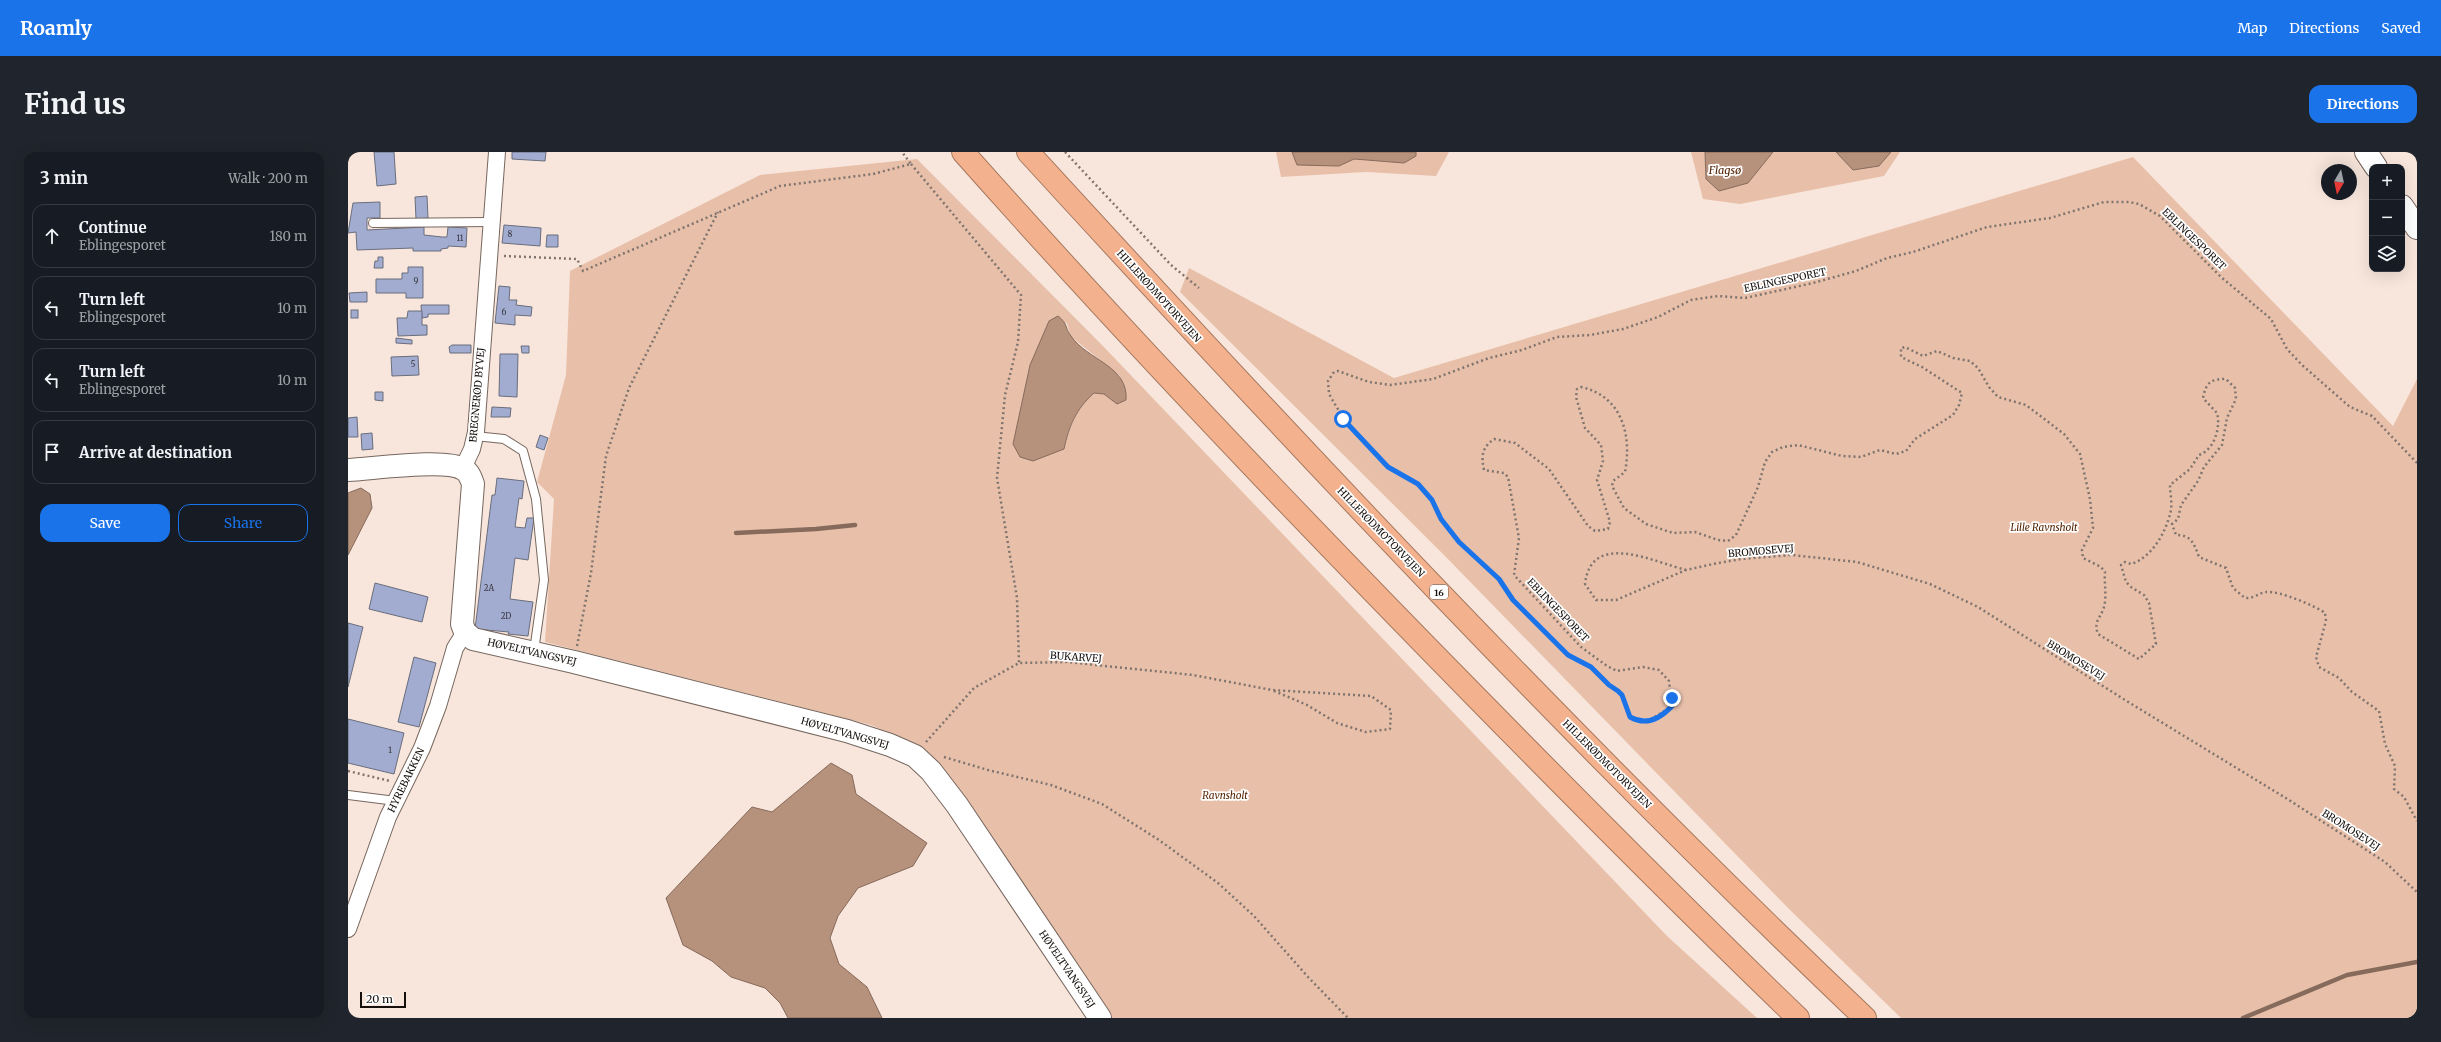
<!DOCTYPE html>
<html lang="en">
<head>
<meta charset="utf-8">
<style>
	:root { --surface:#171b24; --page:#20242c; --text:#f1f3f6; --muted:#9ea1a6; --line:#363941; --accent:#1a73e8 }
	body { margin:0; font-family:Merriweather,serif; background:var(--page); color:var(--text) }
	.controls { position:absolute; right:12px; top:12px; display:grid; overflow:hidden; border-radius:8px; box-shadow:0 4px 16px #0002 }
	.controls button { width:36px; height:36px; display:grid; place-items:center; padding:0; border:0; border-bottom:1px solid var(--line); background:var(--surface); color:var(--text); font:20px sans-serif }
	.compass { position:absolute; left:1973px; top:12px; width:36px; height:36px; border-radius:50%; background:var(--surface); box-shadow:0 4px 16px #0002; rotate:189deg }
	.scale { position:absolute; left:12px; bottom:10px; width:46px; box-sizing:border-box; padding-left:4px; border:2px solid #16100d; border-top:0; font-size:11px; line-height:14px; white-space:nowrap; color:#16100d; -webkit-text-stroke:3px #fff; paint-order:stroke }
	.stop { position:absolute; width:12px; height:12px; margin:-9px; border:3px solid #1a73e8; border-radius:50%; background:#fff }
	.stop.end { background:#1a73e8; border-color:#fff; box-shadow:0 1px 4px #0008 }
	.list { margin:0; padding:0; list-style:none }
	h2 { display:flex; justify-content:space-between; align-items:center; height:52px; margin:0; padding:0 16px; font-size:17px }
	h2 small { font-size:13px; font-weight:400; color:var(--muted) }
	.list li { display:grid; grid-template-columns:26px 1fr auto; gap:12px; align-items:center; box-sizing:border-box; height:64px; margin:0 8px 8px; padding:0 8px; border:1px solid var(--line); border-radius:12px }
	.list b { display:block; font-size:15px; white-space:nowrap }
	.list p { margin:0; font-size:13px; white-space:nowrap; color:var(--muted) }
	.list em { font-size:13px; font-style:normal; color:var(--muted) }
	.actions { display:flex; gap:8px; padding:12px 16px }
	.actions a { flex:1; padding:9px 0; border:1px solid var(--accent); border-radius:12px; text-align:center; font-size:14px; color:var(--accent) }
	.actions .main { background:var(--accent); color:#fff }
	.icon { flex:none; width:22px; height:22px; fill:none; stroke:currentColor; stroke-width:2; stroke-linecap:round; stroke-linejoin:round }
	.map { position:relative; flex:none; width:2069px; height:866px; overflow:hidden; border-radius:12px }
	header { display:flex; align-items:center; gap:24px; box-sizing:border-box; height:56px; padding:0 20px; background:var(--accent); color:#fff }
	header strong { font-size:19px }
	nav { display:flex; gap:22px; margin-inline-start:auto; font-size:14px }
	.intro { display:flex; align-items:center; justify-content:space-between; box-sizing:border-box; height:96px; padding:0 24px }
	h1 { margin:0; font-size:28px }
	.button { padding:10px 18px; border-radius:12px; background:var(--accent); color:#fff; font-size:14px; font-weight:700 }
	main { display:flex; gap:24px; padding:0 24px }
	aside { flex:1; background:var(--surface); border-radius:12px; box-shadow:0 4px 16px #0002 }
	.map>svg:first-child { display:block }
	.green { fill:#e8c0aa; fill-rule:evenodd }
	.water { fill:#b6917c; stroke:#866a5b }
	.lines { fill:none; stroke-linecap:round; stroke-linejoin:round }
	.stream { stroke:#866a5b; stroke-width:4.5 }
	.building { fill:#a2acd1; stroke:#696d7c }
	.lane-casing { stroke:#77675e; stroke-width:10 }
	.street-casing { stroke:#77675e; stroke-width:18 }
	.secondary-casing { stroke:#77675e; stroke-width:24 }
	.highway-casing { stroke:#a67960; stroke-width:24 }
	.path { stroke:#80746e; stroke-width:2.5; stroke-dasharray:2 3; stroke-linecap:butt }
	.lane { stroke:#fff; stroke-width:8 }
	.street { stroke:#fff; stroke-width:16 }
	.secondary { stroke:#fff; stroke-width:22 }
	.highway { stroke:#f3b18d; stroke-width:22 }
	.route { stroke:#1a73e8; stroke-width:5 }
	.labels { text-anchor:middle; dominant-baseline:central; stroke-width:3.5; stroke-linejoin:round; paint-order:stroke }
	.number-label { font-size:8px; fill:#39373e }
	.shield { fill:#fff; stroke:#5c5856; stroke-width:1 }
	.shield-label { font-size:9px; font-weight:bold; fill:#16100d }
	.street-label { font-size:10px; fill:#16100d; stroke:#fff }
	.park-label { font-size:10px; font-style:italic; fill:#542300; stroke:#fff }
	.water-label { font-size:11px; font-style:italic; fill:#512000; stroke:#fff }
</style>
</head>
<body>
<header>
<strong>Roamly</strong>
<nav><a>Map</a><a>Directions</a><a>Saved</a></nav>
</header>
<div class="intro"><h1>Find us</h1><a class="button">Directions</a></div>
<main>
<aside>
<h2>3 min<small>Walk · 200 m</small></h2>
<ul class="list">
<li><svg class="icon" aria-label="ahead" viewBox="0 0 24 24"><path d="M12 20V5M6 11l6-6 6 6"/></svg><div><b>Continue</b><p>Eblingesporet</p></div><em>180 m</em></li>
<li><svg class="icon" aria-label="left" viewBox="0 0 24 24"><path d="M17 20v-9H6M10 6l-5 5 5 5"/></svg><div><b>Turn left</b><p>Eblingesporet</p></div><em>10 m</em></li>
<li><svg class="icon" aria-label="left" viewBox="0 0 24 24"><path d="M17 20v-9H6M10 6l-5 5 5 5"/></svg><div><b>Turn left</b><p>Eblingesporet</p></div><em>10 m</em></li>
<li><svg class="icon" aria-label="arrive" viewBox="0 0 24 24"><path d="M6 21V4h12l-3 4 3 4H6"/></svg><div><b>Arrive at destination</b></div></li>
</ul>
<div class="actions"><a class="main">Save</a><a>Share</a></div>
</aside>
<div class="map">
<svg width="2069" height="866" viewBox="0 0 2069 866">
	<rect width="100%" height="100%" fill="#f8e6dc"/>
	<g class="green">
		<path d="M 928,0 L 944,0 L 949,13 L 991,14 L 1006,7 L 1056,11 L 1068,4 L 1068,0 L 1101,0 L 1088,24 L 1018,20 L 933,25 Z"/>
		<path d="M 1343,0 L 1357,0 L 1358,27 L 1400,31 L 1425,0 L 1488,0 L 1505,18 L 1531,14 L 1543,0 L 1552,0 L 1536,24 L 1392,52 L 1355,47 Z"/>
		<path d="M 1785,5 L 2045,274 L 2069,227 L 2069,866 L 1553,866 L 1440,756 L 1097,404 L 832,140 L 841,116 L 1046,226 Z"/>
		<path d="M 569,7 L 754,193 L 1319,784 L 1409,866 L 764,866 L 572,595 L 523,573 L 197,490 L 206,347 L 189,330 L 218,223 L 222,119 L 412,23 ZM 701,169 L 719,171 L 722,184 L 772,224 L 769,252 L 756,242 L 746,241 C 728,257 722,274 716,297 L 665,292 L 682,213 Z"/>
	</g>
	<g class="water">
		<path d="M 944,0 L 1068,0 L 1068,4 L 1056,11 L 1006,7 L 991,14 L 949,13 Z"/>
		<path d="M 1357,0 L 1425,0 L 1400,31 L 1371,39 L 1358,27 Z"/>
		<path d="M 1488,0 L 1543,0 L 1531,14 L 1505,18 Z"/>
		<path d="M 710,164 C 721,173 716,175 723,184 C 739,208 781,214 778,248 L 769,252 L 756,242 L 746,241 C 728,257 721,274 716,297 L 685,309 L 672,305 L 665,292 L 682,213 L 701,169 Z"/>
		<path d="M 13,336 L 22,342 L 24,356 L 0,403 L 0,341 Z"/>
		<path d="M 483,611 L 504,623 L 508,642 L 579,691 L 565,714 L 510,736 L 490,764 L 482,786 L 491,812 L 519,835 L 534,866 L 440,866 L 432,851 L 417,836 L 383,825 L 364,809 L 335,793 L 318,746 L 404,655 L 424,660 Z"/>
	</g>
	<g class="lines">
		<g class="stream">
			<path d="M 388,381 L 468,377 L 507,373"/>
			<path d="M 1895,866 L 1999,823 L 2069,810"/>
		</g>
	</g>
	<g class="building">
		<path d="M 26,0 L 46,0 L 48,32 L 29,34 Z"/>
		<path d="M 164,0 L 198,0 L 197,9 L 164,7 Z"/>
		<path d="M 79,44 L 80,66 L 68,67 L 67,45 Z"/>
		<path d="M 32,50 L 32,66 L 19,66 L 19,78 L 76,75 L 76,83 L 94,85 L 99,85 L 100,75 L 119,76 L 118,95 L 100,94 L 100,96 L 93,97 L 93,99 L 65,99 L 65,96 L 9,98 L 8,80 L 0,81 L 5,51 Z"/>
		<path d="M 156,73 L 193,76 L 192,94 L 154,91 Z"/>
		<path d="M 199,83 L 210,83 L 210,95 L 198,95 Z"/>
		<path d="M 30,105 L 35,105 L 35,116 L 26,116 L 27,109 L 30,109 Z"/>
		<path d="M 60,115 L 75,115 L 75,146 L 58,146 L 58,141 L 28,141 L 28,127 L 54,127 L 54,121 L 60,121 Z"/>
		<path d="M 151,134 L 162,135 L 161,148 L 169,148 L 168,153 L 184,155 L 183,164 L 167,163 L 167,173 L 147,171 Z"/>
		<path d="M 19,140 L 19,150 L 2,150 L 1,141 Z"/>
		<path d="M 73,153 L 101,153 L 101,162 L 80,162 L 80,165 L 74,166 Z"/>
		<rect x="3" y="158" width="7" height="8"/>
		<path d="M 60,159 L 74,159 L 74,173 L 79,173 L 79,183 L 50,184 L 49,166 L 59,166 Z"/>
		<path d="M 48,186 L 64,188 L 64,192 L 48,191 Z"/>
		<path d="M 104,193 L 123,193 L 123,201 L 102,201 L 101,195 Z"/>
		<path d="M 173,194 L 181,194 L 181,201 L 174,201 Z"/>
		<path d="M 152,202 L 170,202 L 169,245 L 151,244 Z"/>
		<path d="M 70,204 L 71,223 L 44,224 L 43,205 Z"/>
		<path d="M 27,240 L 35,240 L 35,249 L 27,248 Z"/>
		<path d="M 144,255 L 163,256 L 162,265 L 143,265 Z"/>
		<path d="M 9,265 L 10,285 L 0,285 L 0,266 Z"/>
		<path d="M 24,281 L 25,297 L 14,298 L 13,282 Z"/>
		<path d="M 192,283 L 200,286 L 196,298 L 188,295 Z"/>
		<path d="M 149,326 L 176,329 L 174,347 L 171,346 L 167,375 L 177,376 L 179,366 L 186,366 L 180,408 L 167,406 L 162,447 L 185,450 L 180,484 L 160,482 L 161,480 L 127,477 L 144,343 L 147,343 Z"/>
		<path d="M 27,431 L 80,445 L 74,470 L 21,457 Z"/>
		<path d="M 0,471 L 15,475 L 0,535 Z"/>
		<path d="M 66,505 L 88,511 L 71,575 L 50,570 Z"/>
		<path d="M 0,567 L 56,581 L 46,622 L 0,611 Z"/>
	</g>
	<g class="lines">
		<defs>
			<g id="lane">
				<path d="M 25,71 L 143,70"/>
				<path d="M 127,284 L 156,287 L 175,299 L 188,347 L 196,428 L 186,499"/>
				<path d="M 0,643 L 48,649"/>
			</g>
			<g id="street">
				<path d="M 115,316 L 124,297 L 128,280 L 149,0"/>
				<path d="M 0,777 L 40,665 L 74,596 L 90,554 L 107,496 L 117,480"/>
			</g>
			<g id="secondary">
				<path d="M 2018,0 L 2028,15"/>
				<path d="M 2054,54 L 2069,76"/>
				<path d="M 0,318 C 24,317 97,306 115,317 C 121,320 123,326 125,332 L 114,472 L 117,480 L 125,487 L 226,510 L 499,579 L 542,593 L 567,604 L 583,619 L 609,653 L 752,866"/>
			</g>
			<g id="highway">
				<path d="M 615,0 C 780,186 951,365 1125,542 C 1232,651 1340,760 1450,866"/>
				<path d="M 680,0 C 951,296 1226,589 1517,866"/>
			</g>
		</defs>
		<use href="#lane" class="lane-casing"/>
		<use href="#street" class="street-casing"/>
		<use href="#secondary" class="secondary-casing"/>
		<use href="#highway" class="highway-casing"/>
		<g class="path">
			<path d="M 717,0 L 823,113 L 851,136"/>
			<path d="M 563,12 L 673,143 L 670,190 L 657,243 L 649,326 L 669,446 L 671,511"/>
			<path d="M 156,104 L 229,107 L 235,119 L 432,34 L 525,22 L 563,12 L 554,0"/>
			<path d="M 2069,311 L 2024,264 L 2002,255 L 1954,213 L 1939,197 L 1923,167 L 1873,125 L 1812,64 L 1791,52 L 1781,50 L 1756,50 L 1702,66 L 1639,75 L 1565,100 L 1539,106 L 1508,119 L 1465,131 L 1397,146 L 1370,144 L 1343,148 L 1310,165 L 1275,177 L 1242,183 L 1209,185 L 1174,198 L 1141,206 L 1085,227 L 1042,233 L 1021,230 L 990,219 L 986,220 L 980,229 L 981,242 L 998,271 L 1041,315 L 1070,332 L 1084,348 L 1093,367 L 1111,390 L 1151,427 L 1165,449 L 1220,503 L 1243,515 L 1261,533 L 1270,539 L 1274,543 L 1282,565 L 1299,570 L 1324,554 L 1321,529 L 1311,518 L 1295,515 L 1269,519 L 1259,514 L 1233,495 L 1166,423 L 1171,386 L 1160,325 L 1156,321 L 1136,318 C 1133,303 1134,296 1146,287 L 1167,291 L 1201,317 L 1240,374 L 1247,379 L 1260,377 L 1262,370 L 1249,328 L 1255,309 L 1253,293 L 1237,276 L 1228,245 L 1229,237 L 1233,235 C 1274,244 1284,283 1277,320 L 1265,329 L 1264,334 L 1276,356 L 1298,372 L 1325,381 L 1347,380 L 1370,388 L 1380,389 L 1388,383 L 1410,335 L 1417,310 L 1424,300 L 1435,295 L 1450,293 L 1494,304 L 1513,305 L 1532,298 L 1548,302 L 1558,299 L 1567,287 L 1605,263 L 1611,253 L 1614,241 L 1574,215 L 1553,205 L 1553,196 L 1557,195 L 1575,204 L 1589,199 L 1605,206 L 1622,209 L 1630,216 L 1641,235 L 1650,245 L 1678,253 L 1716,282 L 1732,302 L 1742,347 L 1745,376 L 1734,398 L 1735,406 L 1753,415 L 1757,420 C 1756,430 1759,445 1756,455 C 1753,466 1745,469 1750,482 L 1791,507 L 1808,492 L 1801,451 L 1796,443 L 1783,435 L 1778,430 L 1773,413 L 1777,410 L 1783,412 C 1803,406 1817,382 1822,362 C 1825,353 1822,342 1822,333 L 1842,317 L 1851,303 C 1866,298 1873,276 1869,261 L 1855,246 C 1858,231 1862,227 1878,227 L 1887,236 L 1888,247 L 1879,266 L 1874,293 L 1856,315 L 1850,329 L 1833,353 L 1830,367 L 1824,372 L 1828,383 C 1843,383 1846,391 1851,405 L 1878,416 L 1885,436 L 1897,446 C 1905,447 1911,441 1918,440 C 1929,438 1968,454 1977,461 L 1978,469 L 1968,505 L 1971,515 L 1991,526 L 2004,540 L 2031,559 L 2037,592 L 2047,614 L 2046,637 L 2056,645 L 2069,669"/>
			<path d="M 1338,418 C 1306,410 1243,378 1237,432 L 1248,448 L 1268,448 L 1338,418 L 1365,412 L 1393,407 L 1444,403 L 1509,410 L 1582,432 L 1630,455 L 1777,548 L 1941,648 L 2037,710 L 2069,740"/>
			<path d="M 229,494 L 243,421 L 258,304 L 281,236 L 370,60"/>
			<path d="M 578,590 L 626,536 L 671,511 L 719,510 L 845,523 L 924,538 L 1023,544 L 1043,558 L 1042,577 L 1018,580 L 989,571 L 959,553 L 924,538"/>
			<path d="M 596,605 L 640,618 L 703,633 L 754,652 L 811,688 L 870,731 L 906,764 L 960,825 L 1000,866"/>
			<path d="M 0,619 L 42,629"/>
		</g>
		<use href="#lane" class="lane"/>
		<use href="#street" class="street"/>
		<use href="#secondary" class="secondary"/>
		<use href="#highway" class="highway"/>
	</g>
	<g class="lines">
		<path class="route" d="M 995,267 L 1040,315 L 1070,332 L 1084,348 L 1093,367 L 1111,390 L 1151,427 L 1165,448 L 1220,503 L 1243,515 L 1261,533 L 1270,539 L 1274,543 L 1282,565 C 1298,574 1312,567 1324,554 L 1324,546"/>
	</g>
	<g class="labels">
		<g class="number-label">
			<text x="162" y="82">8</text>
			<text x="112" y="86">11</text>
			<text x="68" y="129">9</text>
			<text x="156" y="160">6</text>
			<text x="65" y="212">5</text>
			<text x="141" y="436">2A</text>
			<text x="158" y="464">2D</text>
			<text x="42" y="598">1</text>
		</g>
		<rect class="shield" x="1082" y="433" width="18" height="14" rx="3"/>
		<g class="shield-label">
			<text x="1091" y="440">16</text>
		</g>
		<g class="street-label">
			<text transform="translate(1846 87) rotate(44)">EBLINGESPORET</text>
			<text transform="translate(1437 128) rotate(-12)">EBLINGESPORET</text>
			<text transform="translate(811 144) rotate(48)">HILLERØDMOTORVEJEN</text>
			<text transform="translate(129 243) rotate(-85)">BREGNERØD BYVEJ</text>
			<text transform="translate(1033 380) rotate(46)">HILLERØDMOTORVEJEN</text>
			<text transform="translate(1413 399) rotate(-5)">BROMOSEVEJ</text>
			<text transform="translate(1210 458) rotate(46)">EBLINGESPORET</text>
			<text transform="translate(184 500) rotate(13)">HØVELTVANGSVEJ</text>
			<text transform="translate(728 505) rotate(4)">BUKARVEJ</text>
			<text transform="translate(1728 508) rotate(32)">BROMOSEVEJ</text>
			<text transform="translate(497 581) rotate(16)">HØVELTVANGSVEJ</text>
			<text transform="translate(1259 612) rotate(45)">HILLERØDMOTORVEJEN</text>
			<text transform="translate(58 628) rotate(-64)">HYREBAKKEN</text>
			<text transform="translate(2003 678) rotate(33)">BROMOSEVEJ</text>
			<text transform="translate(719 817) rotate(56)">HØVELTVANGSVEJ</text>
		</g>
		<g class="park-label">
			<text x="1696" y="375">Lille Ravnsholt</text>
			<text x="877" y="643">Ravnsholt</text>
		</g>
		<g class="water-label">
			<text x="1377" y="18">Flagsø</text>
		</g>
	</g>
</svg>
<div class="controls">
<button>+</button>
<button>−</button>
<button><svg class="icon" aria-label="layers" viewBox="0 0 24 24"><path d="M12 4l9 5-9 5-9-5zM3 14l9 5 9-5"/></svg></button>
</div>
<svg class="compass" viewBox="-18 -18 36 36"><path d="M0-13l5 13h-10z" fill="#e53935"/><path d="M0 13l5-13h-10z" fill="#9ea1a6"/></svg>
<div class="scale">20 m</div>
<div class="stop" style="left:995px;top:267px"></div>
<div class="stop end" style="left:1324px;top:546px"></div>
</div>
</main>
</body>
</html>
